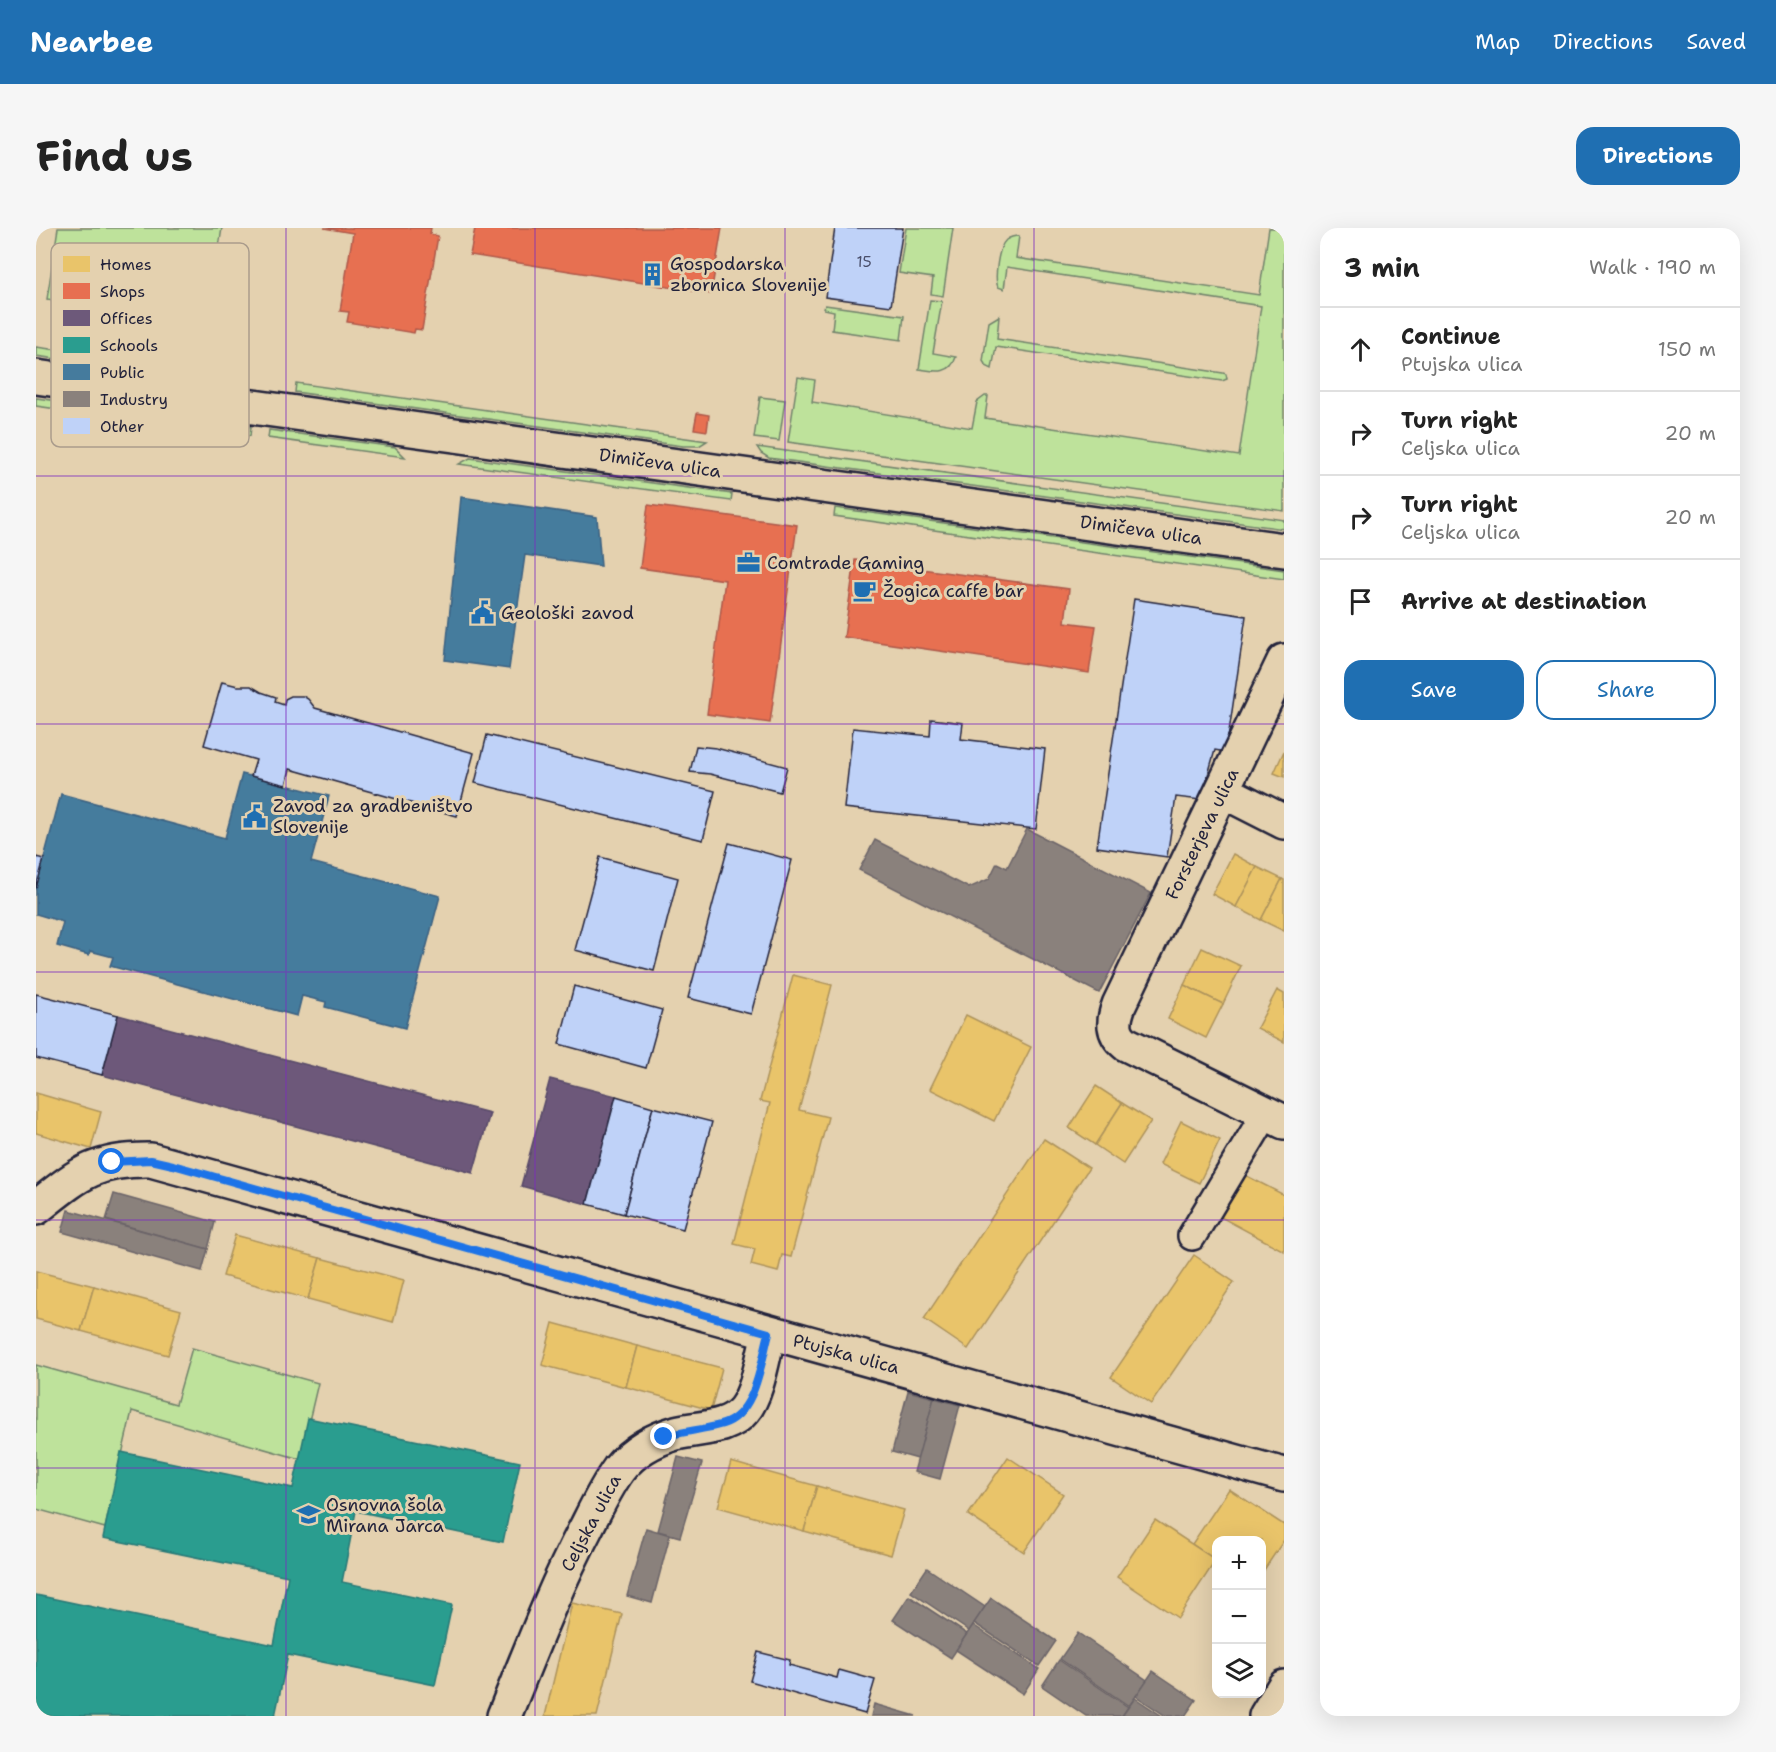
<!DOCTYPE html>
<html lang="en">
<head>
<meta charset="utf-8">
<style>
	:root { --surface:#fff; --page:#f6f6f6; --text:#222; --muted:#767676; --line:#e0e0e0; --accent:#1f6fb2 }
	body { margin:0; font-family:"Shantell Sans",sans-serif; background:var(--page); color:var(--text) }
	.controls { position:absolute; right:18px; bottom:18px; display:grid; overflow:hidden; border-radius:12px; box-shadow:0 6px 24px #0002 }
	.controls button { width:54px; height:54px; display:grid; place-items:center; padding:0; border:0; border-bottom:2px solid var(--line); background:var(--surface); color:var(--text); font:30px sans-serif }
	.stop { position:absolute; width:18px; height:18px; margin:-14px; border:4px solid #1a73e8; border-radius:50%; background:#fff }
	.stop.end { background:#1a73e8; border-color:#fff; box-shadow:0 2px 6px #0008 }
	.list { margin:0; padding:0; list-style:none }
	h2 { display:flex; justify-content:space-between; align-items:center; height:78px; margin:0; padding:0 24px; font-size:26px }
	h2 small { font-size:20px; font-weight:400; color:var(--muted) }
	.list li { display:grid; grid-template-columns:39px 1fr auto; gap:18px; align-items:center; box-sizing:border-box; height:84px; padding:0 24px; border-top:2px solid var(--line) }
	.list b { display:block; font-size:22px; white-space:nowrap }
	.list p { margin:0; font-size:20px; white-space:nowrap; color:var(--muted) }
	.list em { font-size:20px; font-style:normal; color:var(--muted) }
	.actions { display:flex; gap:12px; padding:18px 24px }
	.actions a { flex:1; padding:14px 0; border:2px solid var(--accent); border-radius:18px; text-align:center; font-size:21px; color:var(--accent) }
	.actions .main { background:var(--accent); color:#fff }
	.icon { flex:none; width:33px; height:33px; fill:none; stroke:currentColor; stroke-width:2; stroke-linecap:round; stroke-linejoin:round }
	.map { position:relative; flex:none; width:1248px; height:1488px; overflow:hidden; border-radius:18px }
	header { display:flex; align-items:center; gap:36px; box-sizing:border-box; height:84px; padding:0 30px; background:var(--accent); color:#fff }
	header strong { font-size:28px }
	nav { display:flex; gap:33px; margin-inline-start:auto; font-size:21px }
	.intro { display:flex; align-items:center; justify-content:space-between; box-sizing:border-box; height:144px; padding:0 36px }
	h1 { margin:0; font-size:42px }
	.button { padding:15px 27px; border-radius:18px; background:var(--accent); color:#fff; font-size:21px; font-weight:700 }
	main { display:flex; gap:36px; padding:0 36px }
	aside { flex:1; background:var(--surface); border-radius:18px; box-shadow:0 6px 24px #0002 }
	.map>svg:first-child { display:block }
	.green { fill:#bee29b; stroke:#70826b; stroke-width:1.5 }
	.homes { fill:#e9c46a; stroke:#ad935c; stroke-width:1.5 }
	.shops { fill:#e76f51; stroke:#ac584a; stroke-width:1.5 }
	.offices { fill:#6d597a; stroke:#564867; stroke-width:1.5 }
	.schools { fill:#2a9d8f; stroke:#287876; stroke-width:1.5 }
	.public { fill:#457b9d; stroke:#3a6080; stroke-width:1.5 }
	.industry { fill:#8a817c; stroke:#6b6468; stroke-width:1.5 }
	.building { fill:#bfd2f8; stroke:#22223b; stroke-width:1.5 }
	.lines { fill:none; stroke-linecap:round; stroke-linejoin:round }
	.pedestrian-casing { stroke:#22223b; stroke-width:32 }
	.minor-casing { stroke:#22223b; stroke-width:38 }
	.tertiary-casing { stroke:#22223b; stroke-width:38 }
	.pedestrian { stroke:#e4d1af; stroke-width:27 }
	.minor { stroke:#e4d1af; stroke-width:33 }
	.tertiary { stroke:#e4d1af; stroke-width:33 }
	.route { stroke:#1a73e8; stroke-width:8 }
	.grid { fill:none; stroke:#7b2cbf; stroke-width:1.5; stroke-opacity:0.55 }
	.labels { text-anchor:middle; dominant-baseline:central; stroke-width:6; stroke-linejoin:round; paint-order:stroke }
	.number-label { font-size:15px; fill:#494e6a }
	.poi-label { font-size:18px; fill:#22223b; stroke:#e4d1af; text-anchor:start }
	.street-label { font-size:18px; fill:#22223b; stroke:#e4d1af }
	.key { fill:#e4d1af; stroke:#aa9c8c; stroke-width:1.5 }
	.key-label { font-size:16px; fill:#22223b }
</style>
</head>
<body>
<header>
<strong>Nearbee</strong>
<nav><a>Map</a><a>Directions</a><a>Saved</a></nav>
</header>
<div class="intro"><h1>Find us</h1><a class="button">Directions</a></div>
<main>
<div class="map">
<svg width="1248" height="1488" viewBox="0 0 1248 1488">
	<rect width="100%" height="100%" fill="#e4d1af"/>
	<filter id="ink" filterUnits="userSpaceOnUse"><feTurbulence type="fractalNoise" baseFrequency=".0167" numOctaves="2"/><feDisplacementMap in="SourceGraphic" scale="12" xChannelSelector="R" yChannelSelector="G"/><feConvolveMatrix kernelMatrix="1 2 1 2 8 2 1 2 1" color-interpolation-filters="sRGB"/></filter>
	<g filter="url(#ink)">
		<g class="green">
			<path d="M 22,0 L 186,0 L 171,96 L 11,71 Z"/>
			<path d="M 870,0 L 917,0 L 907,68 L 895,66 L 897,50 L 863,45 Z"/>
			<path d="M 1233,0 L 1248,0 L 1248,283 L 752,214 L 762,149 L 779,152 L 776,174 L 936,200 L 941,174 L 949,168 L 952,168 L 949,190 L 1203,228 L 1225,78 L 971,39 L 968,61 L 962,59 C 958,50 962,19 970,12 C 974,9 978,8 983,8 L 980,30 L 1223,67 Z"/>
			<path d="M 894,72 L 906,73 L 897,125 L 920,129 C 914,148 898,143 883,141 Z"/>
			<path d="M 789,77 L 868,88 L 865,112 L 796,102 L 798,83 L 788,81 Z"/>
			<path d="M 963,88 L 961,111 L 1187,145 L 1190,146 L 1191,151 L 1186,153 L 960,119 L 956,141 L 950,138 L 947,133 L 953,94 Z"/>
			<path d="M 0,119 L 186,145 L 176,151 L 167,152 L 0,128 Z"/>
			<path d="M 260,155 L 671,213 L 663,218 L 647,218 L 259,164 Z"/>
			<path d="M 724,169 L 749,172 L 743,213 L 718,210 Z"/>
			<path d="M 0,170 L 215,199 L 214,208 L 0,178 Z"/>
			<path d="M 233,202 L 359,219 L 369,229 L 232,210 Z"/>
			<path d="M 721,219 L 1248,292 L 1248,301 L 733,230 L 725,225 Z"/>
			<path d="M 434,230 L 696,266 L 695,273 L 423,236 Z"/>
			<path d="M 799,280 L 1248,342 L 1248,351 L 798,288 Z"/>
			<path d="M 156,1120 L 282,1155 L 264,1231 L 96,1183 L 69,1300 L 0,1281 L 0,1137 L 140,1176 Z"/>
		</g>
		<g class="homes">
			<path d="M 1248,523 L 1248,549 L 1238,545 Z"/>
			<path d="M 1197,626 L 1221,639 L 1200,679 L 1176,666 Z"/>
			<path d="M 1221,639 L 1246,651 L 1225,692 L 1200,679 Z"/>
			<path d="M 1246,651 L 1248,652 L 1248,703 L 1225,692 Z"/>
			<path d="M 1166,720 L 1205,738 L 1187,776 L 1148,757 Z"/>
			<path d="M 757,747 L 796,757 L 763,882 L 792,889 L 755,1029 L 746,1027 L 742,1044 L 715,1037 L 719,1021 L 698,1016 L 734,875 L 724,873 Z"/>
			<path d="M 1148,757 L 1187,776 L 1170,810 L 1132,791 Z"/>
			<path d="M 1241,762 L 1248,766 L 1248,814 L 1221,800 Z"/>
			<path d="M 930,787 L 995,819 L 958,893 L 894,861 Z"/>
			<path d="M 1060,858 L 1086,875 L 1059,917 L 1033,900 Z"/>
			<path d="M 0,865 L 65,884 L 55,921 L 0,905 Z"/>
			<path d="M 1086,875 L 1115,893 L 1087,936 L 1059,917 Z"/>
			<path d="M 1145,893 L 1184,912 L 1163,955 L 1124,936 Z"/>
			<path d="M 1008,911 L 1053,940 L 932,1121 L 888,1091 Z"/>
			<path d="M 1201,943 L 1248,967 L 1248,1023 L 1179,986 Z"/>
			<path d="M 199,1007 L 284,1030 L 272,1071 L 187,1048 Z"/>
			<path d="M 1158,1027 L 1198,1054 L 1115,1176 L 1075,1149 Z"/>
			<path d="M 284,1030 L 368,1052 L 357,1094 L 272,1071 Z"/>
			<path d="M 0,1043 L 58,1058 L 45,1103 L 0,1091 Z"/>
			<path d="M 58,1058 L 145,1082 L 132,1127 L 45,1103 Z"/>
			<path d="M 517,1095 L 601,1118 L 590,1159 L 506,1137 Z"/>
			<path d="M 601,1118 L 686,1140 L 675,1182 L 590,1159 Z"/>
			<path d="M 972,1229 L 1027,1266 L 988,1324 L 932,1287 Z"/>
			<path d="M 695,1234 L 781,1258 L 768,1303 L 682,1279 Z"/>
			<path d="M 781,1258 L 868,1282 L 855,1327 L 768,1303 Z"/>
			<path d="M 1193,1261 L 1248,1297 L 1248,1312 L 1226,1345 L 1226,1312 L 1180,1312 L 1180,1333 L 1156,1316 Z"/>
			<path d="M 1119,1292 L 1180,1332 L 1142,1390 L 1081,1349 Z"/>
			<path d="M 536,1375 L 586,1386 L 561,1488 L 509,1488 Z"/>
		</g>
		<g class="shops">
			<path d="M 395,0 L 394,6 L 402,8 L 386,102 L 379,101 L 378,105 L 311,94 L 313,84 L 304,83 L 317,5 L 288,0 Z"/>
			<path d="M 439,0 L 686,0 L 675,66 L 434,27 Z"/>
			<path d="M 661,185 L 673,187 L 671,203 L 658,201 Z"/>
			<path d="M 612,277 L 761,297 L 734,495 L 671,486 L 689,352 L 604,340 Z"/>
			<path d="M 819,332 L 1033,361 L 1029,394 L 1060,398 L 1053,445 L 808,409 Z"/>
		</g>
		<g class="offices">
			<path d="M 82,787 L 454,885 L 437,945 L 66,847 Z"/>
			<path d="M 514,851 L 580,868 L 551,976 L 485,958 Z"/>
		</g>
		<path class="schools" d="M 272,1190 L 484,1234 L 467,1314 L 320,1283 L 306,1354 L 416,1377 L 399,1457 L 252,1427 L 239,1488 L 0,1488 L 0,1367 L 238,1417 L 252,1348 L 67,1310 L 85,1224 L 257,1260 Z"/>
		<g class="public">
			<path d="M 425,269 L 561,289 L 565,338 L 489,327 L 473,441 L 409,432 Z"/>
			<path d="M 206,546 L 293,568 L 275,634 L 404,668 L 369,800 L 289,779 L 290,774 L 266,768 L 261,788 L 74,738 L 77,729 L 54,723 L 53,727 L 21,718 L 27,694 L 0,686 L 0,660 L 25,566 L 189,610 Z"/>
		</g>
		<g class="industry">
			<path d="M 991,601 L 1115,665 L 1063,765 L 823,642 L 839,612 L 933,660 L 953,651 L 961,635 L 971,640 Z"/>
			<path d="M 78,966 L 179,994 L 172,1021 L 70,992 Z"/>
			<path d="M 32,982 L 172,1021 L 166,1043 L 26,1004 Z"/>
			<path d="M 872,1163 L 898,1170 L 882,1231 L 856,1224 Z"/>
			<path d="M 898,1170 L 924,1177 L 904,1251 L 878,1244 Z"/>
			<path d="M 642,1229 L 666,1235 L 644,1309 L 622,1303 Z"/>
			<path d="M 610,1300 L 634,1307 L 616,1375 L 591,1368 Z"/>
			<path d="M 891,1340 L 949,1379 L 933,1403 L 875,1364 Z"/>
			<path d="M 873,1368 L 931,1406 L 915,1430 L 857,1392 Z"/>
			<path d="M 955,1370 L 1020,1413 L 1003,1438 L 938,1395 Z"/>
			<path d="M 937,1397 L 1003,1441 L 987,1466 L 920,1422 Z"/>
			<path d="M 1042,1405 L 1111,1452 L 1093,1478 L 1024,1431 Z"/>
			<path d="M 1023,1432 L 1092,1479 L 1086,1488 L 1050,1488 L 1006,1458 Z"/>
			<path d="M 1117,1443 L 1160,1472 L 1149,1488 L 1130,1488 L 1100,1468 Z"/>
			<path d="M 1099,1470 L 1126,1488 L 1086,1488 Z"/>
			<path d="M 838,1476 L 880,1488 L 835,1488 Z"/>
		</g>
		<g class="building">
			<path d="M 799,0 L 867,0 L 855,78 L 789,69 Z"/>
			<path d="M 1098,371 L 1210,388 L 1190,524 L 1179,522 L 1165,572 L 1140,569 L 1131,629 L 1061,619 Z"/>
			<path d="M 186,454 L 202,458 L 215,458 L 225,464 L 240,469 L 239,474 L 248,477 L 249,471 L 255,468 L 267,468 L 272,471 L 279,480 L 438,525 L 421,588 L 254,541 L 250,557 L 215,548 L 220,532 L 168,517 Z"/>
			<path d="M 895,491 L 927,495 L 925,511 L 1009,521 L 1000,601 L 808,580 L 817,500 L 894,508 Z"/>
			<path d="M 451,507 L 679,563 L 667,612 L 439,555 Z"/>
			<path d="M 660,518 L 680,520 L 751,539 L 744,564 L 674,546 L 654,544 Z"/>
			<path d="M 693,615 L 756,632 L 715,786 L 652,770 Z"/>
			<path d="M 0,629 L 8,631 L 0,660 Z"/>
			<path d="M 564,629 L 642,650 L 618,743 L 539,722 Z"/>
			<path d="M 538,758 L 626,782 L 610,840 L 523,816 Z"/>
			<path d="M 0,766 L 82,787 L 66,847 L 0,830 Z"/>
			<path d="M 580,868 L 617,879 L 588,986 L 551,976 Z"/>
			<path d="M 617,879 L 676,894 L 647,1001 L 588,986 Z"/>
			<path d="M 722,1424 L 754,1432 L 753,1437 L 801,1450 L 803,1442 L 839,1452 L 829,1486 L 714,1453 Z"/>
		</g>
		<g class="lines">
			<defs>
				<path id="pedestrian" d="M 1156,1008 L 1230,885"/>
				<g id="minor">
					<path d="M 1248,433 L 1083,777 C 1077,793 1076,805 1090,816 L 1248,894"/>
					<path d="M 1187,563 L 1248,594"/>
					<path d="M 0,980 C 42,947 58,931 115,932 L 1248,1247"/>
					<path d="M 468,1488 C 494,1424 518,1361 550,1300 C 560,1280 570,1259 583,1241 C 597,1223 619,1211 640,1205 C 663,1199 692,1202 708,1182 C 722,1165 727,1127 733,1105"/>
				</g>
				<g id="tertiary">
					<path d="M 0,149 L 1248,322"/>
					<path d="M 1230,1488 L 1248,1459"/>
				</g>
			</defs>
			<use href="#pedestrian" class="pedestrian-casing"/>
			<use href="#minor" class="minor-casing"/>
			<use href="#tertiary" class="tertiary-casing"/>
			<use href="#pedestrian" class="pedestrian"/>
			<use href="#minor" class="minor"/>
			<use href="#tertiary" class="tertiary"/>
		</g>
	</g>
	<g class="lines" filter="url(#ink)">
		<path class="route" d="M 76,934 L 115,932 L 137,937 L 733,1105 C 725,1134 720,1186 687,1196 C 668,1202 647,1203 628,1209"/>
	</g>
	<path class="grid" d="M 250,0 L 250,1488M 499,0 L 499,1488M 749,0 L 749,1488M 998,0 L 998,1488M 0,248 L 1248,248M 0,496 L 1248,496M 0,744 L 1248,744M 0,992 L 1248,992M 0,1240 L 1248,1240"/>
	<defs>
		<symbol id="building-bare" viewBox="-9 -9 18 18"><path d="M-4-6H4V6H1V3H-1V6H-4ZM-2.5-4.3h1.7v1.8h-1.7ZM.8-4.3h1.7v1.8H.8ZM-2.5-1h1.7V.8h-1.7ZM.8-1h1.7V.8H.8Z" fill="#1f6fb2" stroke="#e4d1af" stroke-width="2.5" paint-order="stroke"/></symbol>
		<symbol id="office-bare" viewBox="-9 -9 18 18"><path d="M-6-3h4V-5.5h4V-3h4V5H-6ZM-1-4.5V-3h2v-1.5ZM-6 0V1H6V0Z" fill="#1f6fb2" stroke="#e4d1af" stroke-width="2.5" paint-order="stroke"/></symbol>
		<symbol id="cafe-bare" viewBox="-9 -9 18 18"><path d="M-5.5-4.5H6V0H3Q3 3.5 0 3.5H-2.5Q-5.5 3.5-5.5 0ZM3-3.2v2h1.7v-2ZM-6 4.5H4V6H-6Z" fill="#1f6fb2" stroke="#e4d1af" stroke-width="2.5" paint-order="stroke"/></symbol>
		<symbol id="civic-bare" viewBox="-9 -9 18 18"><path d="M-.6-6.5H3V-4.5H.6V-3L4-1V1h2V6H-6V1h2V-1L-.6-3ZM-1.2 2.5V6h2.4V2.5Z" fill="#1f6fb2" stroke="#e4d1af" stroke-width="2.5" paint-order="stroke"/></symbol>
		<symbol id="school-bare" viewBox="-9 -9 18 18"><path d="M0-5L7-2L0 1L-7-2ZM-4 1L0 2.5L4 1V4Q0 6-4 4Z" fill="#1f6fb2" stroke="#e4d1af" stroke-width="2.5" paint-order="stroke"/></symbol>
	</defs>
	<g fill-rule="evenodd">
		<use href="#building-bare" x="600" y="30" width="33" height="33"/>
		<use href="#office-bare" x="696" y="318" width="33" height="33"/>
		<use href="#cafe-bare" x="812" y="346" width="33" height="33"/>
		<use href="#civic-bare" x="430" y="368" width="33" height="33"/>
		<use href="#civic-bare" x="202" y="572" width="33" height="33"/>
		<use href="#school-bare" x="256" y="1270" width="33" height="33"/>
	</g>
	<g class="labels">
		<g class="number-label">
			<text x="828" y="34">15</text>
		</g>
		<g class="poi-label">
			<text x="634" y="36">Gospodarska<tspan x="634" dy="21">zbornica Slovenije</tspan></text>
			<text x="731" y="335">Comtrade Gaming</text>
			<text x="847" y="363">Žogica caffe bar</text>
			<text x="465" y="385">Geološki zavod</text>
			<text x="237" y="578">Zavod za gradbeništvo<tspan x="237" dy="21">Slovenije</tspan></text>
			<text x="290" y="1277">Osnovna šola<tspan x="290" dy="21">Mirana Jarca</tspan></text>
		</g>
		<g class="street-label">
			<text transform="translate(624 235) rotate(8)">Dimičeva ulica</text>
			<text transform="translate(1105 302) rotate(8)">Dimičeva ulica</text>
			<text transform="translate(1166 606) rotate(-64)">Forsterjeva ulica</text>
			<text transform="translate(810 1126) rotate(15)">Ptujska ulica</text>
			<text transform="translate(555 1295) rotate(-62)">Celjska ulica</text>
		</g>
	</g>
	<rect x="15" y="15" width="198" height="204" rx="9" class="key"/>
	<rect x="27" y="28" width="27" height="16" fill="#e9c46a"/>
	<rect x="27" y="55" width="27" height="16" fill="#e76f51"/>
	<rect x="27" y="82" width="27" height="16" fill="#6d597a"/>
	<rect x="27" y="109" width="27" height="16" fill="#2a9d8f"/>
	<rect x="27" y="136" width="27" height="16" fill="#457b9d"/>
	<rect x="27" y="163" width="27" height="16" fill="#8a817c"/>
	<rect x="27" y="190" width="27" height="16" fill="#bfd2f8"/>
	<g class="key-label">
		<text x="64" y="42">Homes</text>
		<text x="64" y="69">Shops</text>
		<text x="64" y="96">Offices</text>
		<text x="64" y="123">Schools</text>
		<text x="64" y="150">Public</text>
		<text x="64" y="177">Industry</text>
		<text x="64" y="204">Other</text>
	</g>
</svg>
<div class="controls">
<button>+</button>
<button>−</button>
<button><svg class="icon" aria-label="layers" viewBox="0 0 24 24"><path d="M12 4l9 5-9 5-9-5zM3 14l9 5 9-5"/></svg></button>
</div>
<div class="stop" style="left:76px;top:934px"></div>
<div class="stop end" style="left:628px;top:1209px"></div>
</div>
<aside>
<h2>3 min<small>Walk · 190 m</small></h2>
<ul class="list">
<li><svg class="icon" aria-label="ahead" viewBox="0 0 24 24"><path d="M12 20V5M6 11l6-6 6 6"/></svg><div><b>Continue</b><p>Ptujska ulica</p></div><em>150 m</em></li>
<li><svg class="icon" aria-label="right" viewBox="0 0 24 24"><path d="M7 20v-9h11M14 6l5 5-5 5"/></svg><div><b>Turn right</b><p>Celjska ulica</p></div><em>20 m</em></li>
<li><svg class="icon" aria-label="right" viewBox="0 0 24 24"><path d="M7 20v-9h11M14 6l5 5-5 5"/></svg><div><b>Turn right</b><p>Celjska ulica</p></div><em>20 m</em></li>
<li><svg class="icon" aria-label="arrive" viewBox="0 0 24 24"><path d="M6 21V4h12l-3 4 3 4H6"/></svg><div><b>Arrive at destination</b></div></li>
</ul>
<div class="actions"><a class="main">Save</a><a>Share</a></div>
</aside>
</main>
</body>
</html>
